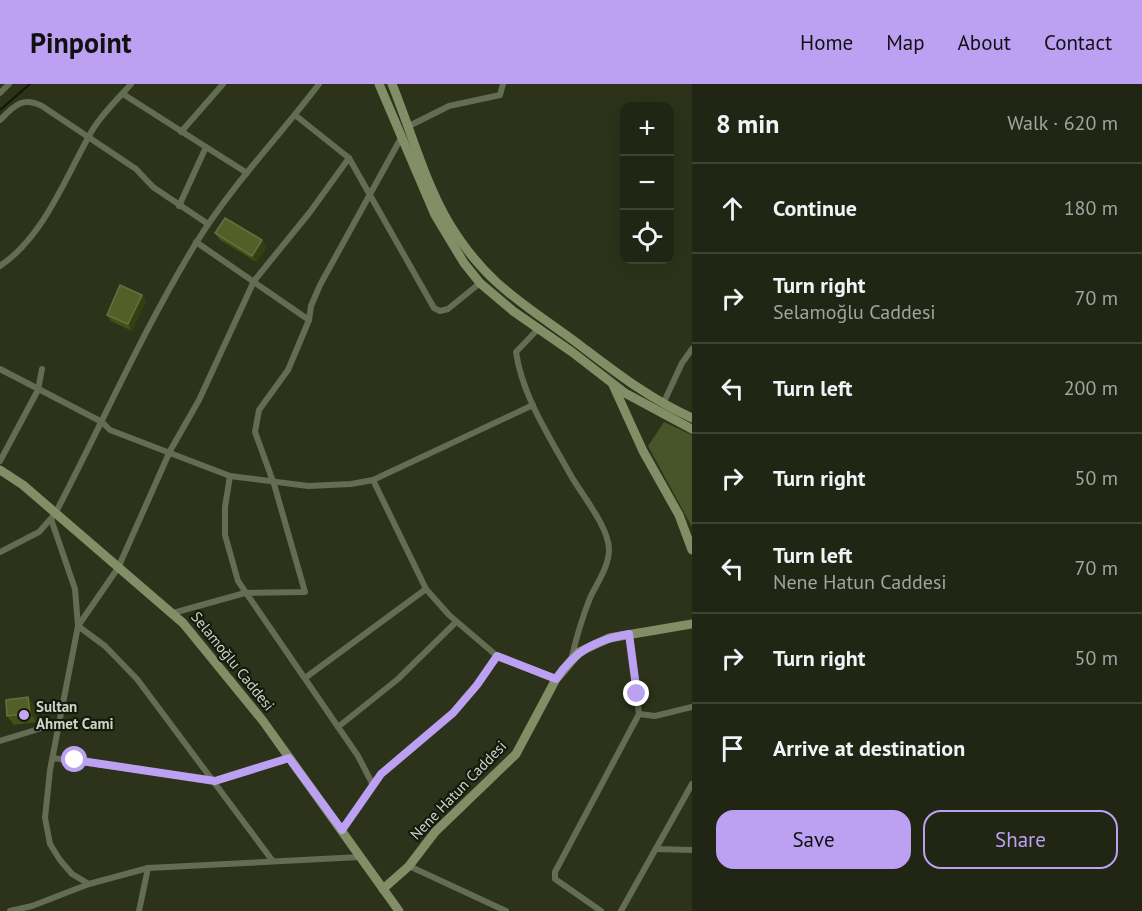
<!DOCTYPE html>
<html lang="en">
<head>
<meta charset="utf-8">
<style>
	:root { --surface:#212614; --page:#2d3222; --text:#f1f3f6; --muted:#a2a5a0; --line:#3e4334; --accent:#bca0f2 }
	body { margin:0; font-family:"PT Sans",sans-serif; background:var(--page); color:var(--text) }
	.controls { position:absolute; right:18px; top:18px; display:grid; overflow:hidden; border-radius:12px; box-shadow:0 6px 24px #0002 }
	.controls button { width:54px; height:54px; display:grid; place-items:center; padding:0; border:0; border-bottom:2px solid var(--line); background:var(--surface); color:var(--text); font:30px sans-serif }
	.stop { position:absolute; width:18px; height:18px; margin:-14px; border:4px solid #bca0f2; border-radius:50%; background:#fff }
	.stop.end { background:#bca0f2; border-color:#fff; box-shadow:0 2px 6px #0008 }
	.list { margin:0; padding:0; list-style:none }
	h2 { display:flex; justify-content:space-between; align-items:center; height:78px; margin:0; padding:0 24px; font-size:26px }
	h2 small { font-size:20px; font-weight:400; color:var(--muted) }
	.list li { display:grid; grid-template-columns:39px 1fr auto; gap:18px; align-items:center; box-sizing:border-box; height:90px; padding:0 24px; border-top:2px solid var(--line) }
	.list b { display:block; font-size:22px; white-space:nowrap }
	.list p { margin:0; font-size:20px; white-space:nowrap; color:var(--muted) }
	.list em { font-size:20px; font-style:normal; color:var(--muted) }
	.actions { display:flex; gap:12px; padding:18px 24px }
	.actions a { flex:1; padding:14px 0; border:2px solid var(--accent); border-radius:18px; text-align:center; font-size:21px; color:var(--accent) }
	.actions .main { background:var(--accent); color:#111 }
	.icon { flex:none; width:33px; height:33px; fill:none; stroke:currentColor; stroke-width:2; stroke-linecap:round; stroke-linejoin:round }
	.map { position:relative; flex:none; width:692px; height:827px; overflow:hidden }
	header { display:flex; align-items:center; gap:36px; box-sizing:border-box; height:84px; padding:0 30px; background:var(--accent); color:#111 }
	header strong { font-size:28px }
	nav { display:flex; gap:33px; margin-inline-start:auto; font-size:21px }
	main { display:flex }
	aside { flex:1; background:var(--surface) }
	.map>svg:first-child { display:block }
	.green { fill:#48552b }
	.lines { fill:none; stroke-linecap:round; stroke-linejoin:round }
	.stream { stroke:#101700; stroke-width:2 }
	.street { stroke:#646c54; stroke-width:6 }
	.secondary { stroke:#818e66; stroke-width:9 }
	.wall { fill:#435114 }
	.shaded-wall { fill:#333f0f }
	.building { fill:#525f27; stroke:#657140; stroke-width:1.5 }
	.route { stroke:#bca0f2; stroke-width:8 }
	.poi-dot { fill:#c5a7f1; stroke:#16190e; stroke-width:2 }
	.labels { text-anchor:middle; dominant-baseline:central; stroke-width:4.5; stroke-linejoin:round; paint-order:stroke }
	.street-label { font-size:15px; fill:#cfd4c5; stroke:#16190e }
	.poi-label { font-size:15px; font-weight:bold; fill:#cfd4c5; stroke:#16190e; text-anchor:start }
</style>
</head>
<body>
<header>
<strong>Pinpoint</strong>
<nav><a>Home</a><a>Map</a><a>About</a><a>Contact</a></nav>
</header>
<main>
<div class="map">
<svg width="692" height="827" viewBox="0 0 692 827">
	<rect width="100%" height="100%" fill="#2c331a"/>
	<path class="green" d="M 664,338 L 692,351 L 692,443 L 648,362 Z"/>
	<g class="lines">
		<path class="stream" d="M 0,26 L 30,0"/>
		<g class="street">
			<path d="M 0,9 L 9,0"/>
			<path d="M 123,10 L 206,63 L 179,122"/>
			<path d="M 295,31 L 349,74 L 434,224 L 440,227 L 448,225 L 480,199"/>
			<path d="M 0,36 C 14,22 22,12 42,22 L 136,85 L 153,103 L 208,140"/>
			<path d="M 409,42 L 449,22 L 500,11 L 503,0"/>
			<path d="M 181,48 L 223,0"/>
			<path d="M 206,63 L 247,89"/>
			<path d="M 0,182 C 43,153 64,97 88,54 C 98,34 116,17 131,0"/>
			<path d="M 309,236 L 311,222 L 320,201 L 401,54"/>
			<path d="M 538,245 L 516,268 C 522,311 549,352 570,390 C 581,410 610,444 609,467 C 608,484 597,499 590,514 C 582,534 576,555 571,576"/>
			<path d="M 0,285 L 102,338 L 110,346 L 230,392 L 308,402 L 351,400 L 373,396 L 533,321"/>
			<path d="M 663,320 L 682,279 L 692,265"/>
			<path d="M 0,377 L 38,306 L 42,285"/>
			<path d="M 230,392 L 225,423 L 225,451 L 238,497 L 358,672 L 373,701"/>
			<path d="M 373,396 L 426,505 L 449,531 L 497,572 L 556,595"/>
			<path d="M 51,435 L 75,505 L 78,542 L 50,686 L 45,734 L 50,760 L 60,776 L 72,790 L 89,800 L 148,784 L 360,773"/>
			<path d="M 0,468 L 39,448 L 55,430 C 102,340 143,246 196,159 C 231,102 279,53 319,0"/>
			<path d="M 173,529 L 245,509 L 305,508 L 274,400 L 255,348 L 259,326 L 288,286 L 309,236 L 196,158"/>
			<path d="M 305,594 L 426,505"/>
			<path d="M 639,630 L 655,632 L 692,623"/>
			<path d="M 338,643 L 398,595 L 456,538"/>
			<path d="M 0,657 L 58,639"/>
			<path d="M 53,674 L 215,697 L 289,674"/>
			<path d="M 342,746 L 381,690 L 453,629 L 477,601 L 497,572"/>
			<path d="M 656,765 L 692,766"/>
			<path d="M 272,776 L 137,595 L 105,562 L 78,542 L 118,484 L 170,367 L 199,316 L 254,197 L 310,128 L 349,74"/>
			<path d="M 409,782 L 506,827"/>
			<path d="M 10,827 L 32,822 L 89,800"/>
			<path d="M 139,827 L 148,784"/>
			<path d="M 601,827 L 555,795 L 555,788 L 639,630 L 629,550"/>
			<path d="M 621,827 L 692,700"/>
		</g>
		<g class="secondary">
			<path d="M 379,0 L 435,131 L 464,179 L 480,199 L 513,227 L 572,268 L 625,309 L 692,345"/>
			<path d="M 392,0 C 410,44 425,99 449,139 C 487,202 525,220 581,262 C 618,290 650,315 692,334"/>
			<path d="M 613,301 L 643,367 L 679,431 L 692,466"/>
			<path d="M 0,386 L 23,401 L 183,539 L 263,637 L 399,827"/>
			<path d="M 383,805 L 409,782 L 435,748 L 516,670 L 556,595 L 579,568 L 609,554 L 692,540"/>
		</g>
	</g>
	<g class="wall">
		<path d="M 215,149 L 262,156 L 266,163 L 257,178 L 220,156 Z"/>
		<path d="M 142,211 L 146,217 L 132,247 L 111,237 L 107,231 Z"/>
		<path d="M 28,613 L 34,622 L 36,638 L 14,641 L 7,632 Z"/>
	</g>
	<g class="shaded-wall">
		<path d="M 262,156 L 266,163 L 257,178 L 252,172 Z"/>
		<path d="M 142,211 L 146,217 L 132,247 L 128,240 Z"/>
		<path d="M 28,613 L 34,622 L 36,638 L 30,629 Z"/>
	</g>
	<g class="building">
		<path d="M 225,134 L 262,156 L 252,172 L 215,149 Z"/>
		<path d="M 120,201 L 142,211 L 128,240 L 107,231 Z"/>
		<path d="M 28,613 L 30,629 L 7,632 L 6,616 Z"/>
	</g>
	<g class="lines">
		<path class="route" d="M 75,676 L 215,697 L 289,674 L 342,746 L 381,690 L 453,629 L 477,601 L 497,572 L 556,595 C 574,567 596,556 629,550 L 637,610"/>
	</g>
	<circle class="poi-dot" cx="24" cy="631" r="6"/>
	<g class="labels">
		<g class="street-label">
			<text transform="translate(233 577) rotate(51)">Selamoğlu Caddesi</text>
			<text transform="translate(458 706) rotate(-46)">Nene Hatun Caddesi</text>
		</g>
		<g class="poi-label">
			<text x="36" y="622">Sultan<tspan x="36" dy="17">Ahmet Cami</tspan></text>
		</g>
	</g>
</svg>
<div class="controls">
<button>+</button>
<button>−</button>
<button><svg class="icon" aria-label="locate" viewBox="0 0 24 24"><circle cx="12" cy="12" r="6"/><path d="M12 2v4M12 18v4M2 12h4M18 12h4"/></svg></button>
</div>
<div class="stop" style="left:75px;top:676px"></div>
<div class="stop end" style="left:637px;top:610px"></div>
</div>
<aside>
<h2>8 min<small>Walk · 620 m</small></h2>
<ul class="list">
<li><svg class="icon" aria-label="ahead" viewBox="0 0 24 24"><path d="M12 20V5M6 11l6-6 6 6"/></svg><div><b>Continue</b></div><em>180 m</em></li>
<li><svg class="icon" aria-label="right" viewBox="0 0 24 24"><path d="M7 20v-9h11M14 6l5 5-5 5"/></svg><div><b>Turn right</b><p>Selamoğlu Caddesi</p></div><em>70 m</em></li>
<li><svg class="icon" aria-label="left" viewBox="0 0 24 24"><path d="M17 20v-9H6M10 6l-5 5 5 5"/></svg><div><b>Turn left</b></div><em>200 m</em></li>
<li><svg class="icon" aria-label="right" viewBox="0 0 24 24"><path d="M7 20v-9h11M14 6l5 5-5 5"/></svg><div><b>Turn right</b></div><em>50 m</em></li>
<li><svg class="icon" aria-label="left" viewBox="0 0 24 24"><path d="M17 20v-9H6M10 6l-5 5 5 5"/></svg><div><b>Turn left</b><p>Nene Hatun Caddesi</p></div><em>70 m</em></li>
<li><svg class="icon" aria-label="right" viewBox="0 0 24 24"><path d="M7 20v-9h11M14 6l5 5-5 5"/></svg><div><b>Turn right</b></div><em>50 m</em></li>
<li><svg class="icon" aria-label="arrive" viewBox="0 0 24 24"><path d="M6 21V4h12l-3 4 3 4H6"/></svg><div><b>Arrive at destination</b></div></li>
</ul>
<div class="actions"><a class="main">Save</a><a>Share</a></div>
</aside>
</main>
</body>
</html>
